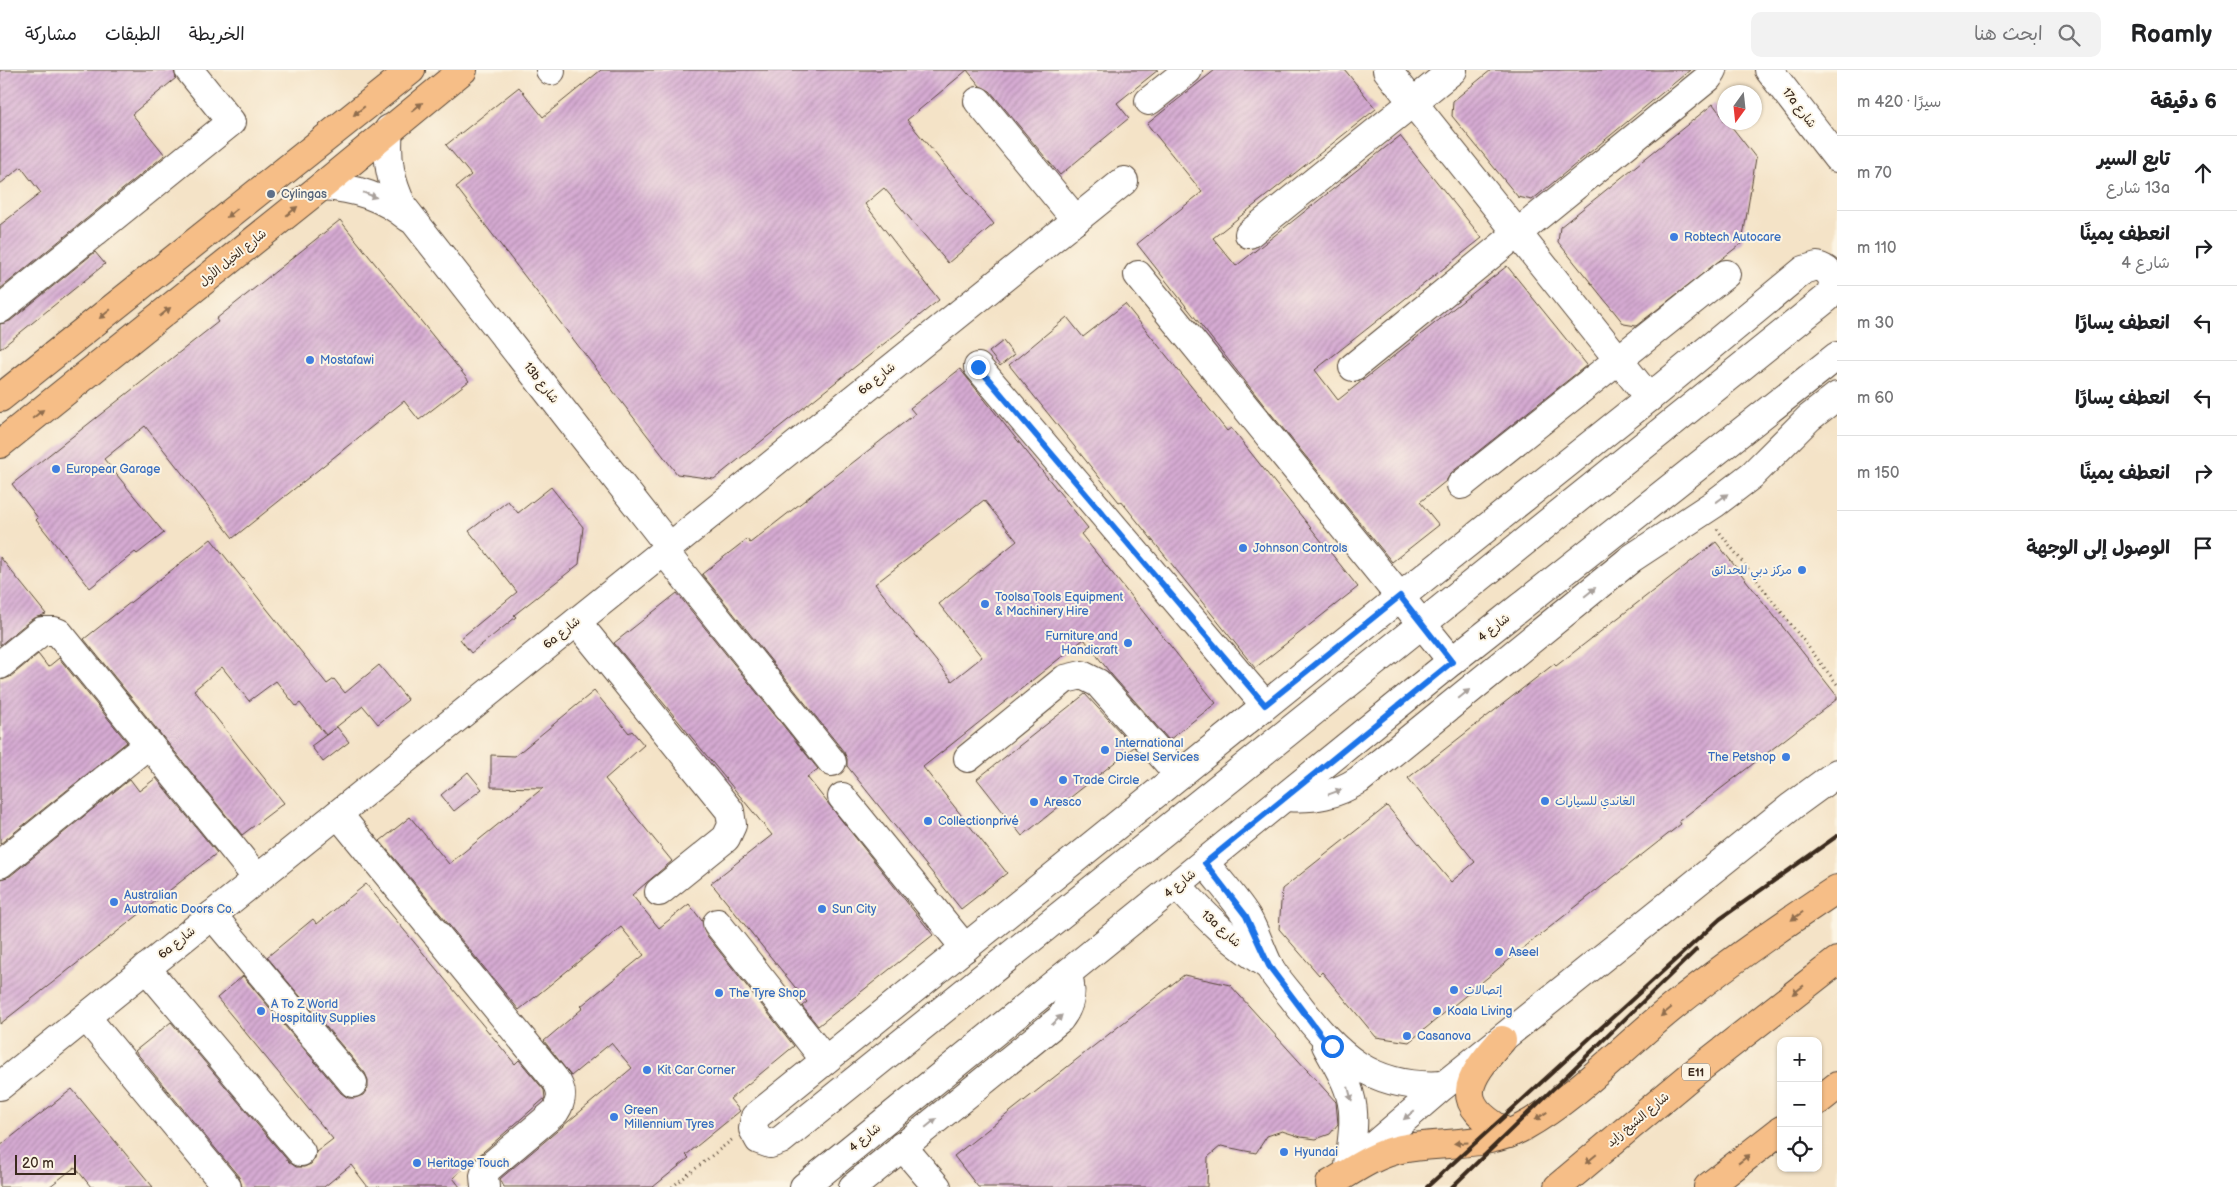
<!DOCTYPE html>
<html lang="ar">
<head>
<meta charset="utf-8">
<style>
	:root { --surface:#fff; --page:#f2f2f2; --text:#202124; --muted:#757577; --line:#e0e0e0 }
	body { margin:0; font-family:"Balsamiq Sans","Playpen Sans Arabic",sans-serif; background:var(--page); color:var(--text); direction:rtl }
	.controls { position:absolute; right:15px; bottom:15px; display:grid; overflow:hidden; border-radius:10px; box-shadow:0 1px 4px #0004 }
	.controls button { width:45px; height:45px; display:grid; place-items:center; padding:0; border:0; border-bottom:1px solid var(--line); background:var(--surface); color:var(--text); font:25px sans-serif }
	.compass { position:absolute; left:1717px; top:15px; width:45px; height:45px; border-radius:50%; background:var(--surface); box-shadow:0 1px 4px #0004; rotate:195deg }
	.scale { position:absolute; left:15px; bottom:12px; width:61px; box-sizing:border-box; padding-left:5px; border:2px solid #3b2a1e; border-top:0; font-size:14px; line-height:18px; white-space:nowrap; color:#3b2a1e; -webkit-text-stroke:4px #fcf5e5; paint-order:stroke }
	.stop { position:absolute; width:15px; height:15px; margin:-11px; border:4px solid #1a73e8; border-radius:50%; background:#fff }
	.stop.end { background:#1a73e8; border-color:#fff; box-shadow:0 1px 5px #0008 }
	.list { margin:0; padding:0; list-style:none }
	h2 { display:flex; justify-content:space-between; align-items:center; height:65px; margin:0; padding:0 20px; font-size:21px }
	h2 small { font-size:16px; font-weight:400; color:var(--muted) }
	.list li { display:grid; grid-template-columns:32px 1fr auto; gap:15px; align-items:center; box-sizing:border-box; height:75px; padding:0 20px; border-top:1px solid var(--line) }
	.list b { display:block; font-size:19px; white-space:nowrap }
	.list p { margin:0; font-size:16px; white-space:nowrap; color:var(--muted) }
	.list em { font-size:16px; font-style:normal; color:var(--muted) }
	.icon { flex:none; width:28px; height:28px; fill:none; stroke:currentColor; stroke-width:2; stroke-linecap:round; stroke-linejoin:round }
	.map { position:relative; flex:none; width:1837px; height:1117px; overflow:hidden; direction:ltr }
	header { display:flex; align-items:center; gap:30px; box-sizing:border-box; height:70px; padding:0 25px; background:var(--surface); border-bottom:1px solid var(--line) }
	header strong { font-size:24px }
	nav { display:flex; gap:28px; margin-inline-start:auto; font-size:18px }
	.search { width:350px; height:45px; background:var(--page); display:flex; align-items:center; gap:12px; box-sizing:border-box; padding:0 18px; border-radius:10px; color:var(--muted); font-size:19px }
	main { display:flex }
	aside { flex:1; background:var(--surface) }
	.map>svg:first-child { display:block }
	.building { fill:url(#building-hatch); fill-rule:evenodd }
	.lines { fill:none; stroke-linecap:round; stroke-linejoin:round }
	.minor-casing { stroke:#574637; stroke-width:30 }
	.major-casing { stroke:#574637; stroke-width:30 }
	.highway-casing { stroke:#574637; stroke-width:30 }
	.path { stroke:#574637; stroke-width:3; stroke-dasharray:1 4; stroke-linecap:butt }
	.minor { stroke:#fff; stroke-width:28 }
	.major { stroke:#f6be87; stroke-width:28 }
	.highway { stroke:#f6be87; stroke-width:28 }
	.rail { stroke:#3b2a1e; stroke-width:4 }
	.oneway { fill:#8f6d4d }
	.oneway2 { fill:#a79f9a }
	.route { stroke:#1a73e8; stroke-width:6 }
	.service-dot { fill:#5c6f8a; stroke:#fcf5e5; stroke-width:2 }
	.shop-dot { fill:#3f7fe0; stroke:#fcf5e5; stroke-width:2 }
	.labels { text-anchor:middle; dominant-baseline:central; stroke-width:4; stroke-linejoin:round; paint-order:stroke }
	.shield { fill:#fcf5e5; stroke:#75675a; stroke-width:1 }
	.shield-label { font-size:11px; font-weight:bold; fill:#3b2a1e }
	.street-label { font-size:12px; fill:#3b2a1e; stroke:#fcf5e5 }
	.service-label { font-size:12px; fill:#4e5e75; stroke:#fcf5e5; text-anchor:start }
	.shop-label { font-size:12px; fill:#366cbe; stroke:#fcf5e5; text-anchor:start }
</style>
</head>
<body>
<header>
<strong>Roamly</strong>
<div class="search"><svg class="icon" aria-label="search" viewBox="0 0 24 24"><circle cx="10" cy="10" r="6"/><path d="M15 15l6 6"/></svg>ابحث هنا</div>
<nav><a>الخريطة</a><a>الطبقات</a><a>مشاركة</a></nav>
</header>
<main>
<aside>
<h2>6 دقيقة<small>سيرًا · 420 m</small></h2>
<ul class="list">
<li><svg class="icon" aria-label="ahead" viewBox="0 0 24 24"><path d="M12 20V5M6 11l6-6 6 6"/></svg><div><b>تابع السير</b><p>13a شارع</p></div><em>70 m</em></li>
<li><svg class="icon" aria-label="right" viewBox="0 0 24 24"><path d="M7 20v-9h11M14 6l5 5-5 5"/></svg><div><b>انعطف يمينًا</b><p>شارع 4</p></div><em>110 m</em></li>
<li><svg class="icon" aria-label="left" viewBox="0 0 24 24"><path d="M17 20v-9H6M10 6l-5 5 5 5"/></svg><div><b>انعطف يسارًا</b></div><em>30 m</em></li>
<li><svg class="icon" aria-label="left" viewBox="0 0 24 24"><path d="M17 20v-9H6M10 6l-5 5 5 5"/></svg><div><b>انعطف يسارًا</b></div><em>60 m</em></li>
<li><svg class="icon" aria-label="right" viewBox="0 0 24 24"><path d="M7 20v-9h11M14 6l5 5-5 5"/></svg><div><b>انعطف يمينًا</b></div><em>150 m</em></li>
<li><svg class="icon" aria-label="arrive" viewBox="0 0 24 24"><path d="M6 21V4h12l-3 4 3 4H6"/></svg><div><b>الوصول إلى الوجهة</b></div></li>
</ul>
</aside>
<div class="map">
<svg width="1837" height="1117" viewBox="0 0 1837 1117">
	<defs>
		<pattern id="building-hatch" width="6" height="6" patternUnits="userSpaceOnUse" patternTransform="scale(1.25)"><rect width="6" height="6" fill="#d6abd3"/><path d="M-1 1l2-2M0 6l6-6M5 7l2-2" fill="none" stroke="#af8bab"/></pattern>
	</defs>
	<rect width="100%" height="100%" fill="#fcf5e5"/>
	<filter id="ink" filterUnits="userSpaceOnUse"><feTurbulence type="fractalNoise" baseFrequency=".02" numOctaves="2"/><feDisplacementMap in="SourceGraphic" scale="10" xChannelSelector="R" yChannelSelector="G"/><feConvolveMatrix kernelMatrix="1 2 1 2 8 2 1 2 1" color-interpolation-filters="sRGB"/></filter>
	<filter id="wash" filterUnits="userSpaceOnUse"><feTurbulence type="fractalNoise" baseFrequency=".0096" numOctaves="4" result="noise"/><feDisplacementMap in="SourceGraphic" scale="20" xChannelSelector="R" yChannelSelector="G"/><feGaussianBlur stdDeviation="1.12" result="paint"/><feColorMatrix in="noise" values="0 0 0 0 0 0 0 0 0 0 0 0 0 0 0 0 0 1.4 0 .05"/><feComposite in="paint" operator="in"/></filter>
	<g filter="url(#wash)">
		<rect width="100%" height="100%" fill="#f4e3c7"/>
		<g id="blocks">
			<g class="building">
				<path d="M 0,0 L 174,0 L 176,8 L 132,44 L 165,85 L 0,219 L 0,155 L 41,123 L 21,97 L 0,114 Z"/>
				<path d="M 601,0 L 967,0 L 907,50 L 994,154 L 948,193 L 884,118 L 865,134 L 939,230 L 714,409 L 677,404 L 456,117 L 471,105 L 446,75 L 519,17 L 543,47 Z"/>
				<path d="M 967,0 L 1158,0 L 1117,33 L 1129,48 L 1060,105 L 990,21 L 980,16 Z"/>
				<path d="M 1215,0 L 1345,0 L 1376,39 L 1213,168 L 1236,196 L 1400,66 L 1482,168 L 1315,300 L 1338,330 L 1507,196 L 1587,295 L 1451,403 L 1446,411 L 1420,432 L 1439,455 L 1392,492 L 1263,334 L 1137,174 L 1202,122 L 1147,54 Z"/>
				<path d="M 1491,0 L 1690,0 L 1532,130 L 1518,127 L 1452,46 L 1453,31 Z"/>
				<path d="M 1713,34 L 1724,49 L 1724,52 L 1728,52 L 1756,88 L 1742,173 L 1636,256 L 1624,254 L 1558,172 L 1560,157 Z"/>
				<path d="M 340,150 L 469,311 L 419,350 L 404,331 L 233,468 L 145,356 L 104,389 L 164,463 L 137,484 L 135,482 L 90,518 L 36,450 L 38,448 L 12,414 L 218,252 L 216,249 Z"/>
				<path d="M 95,182 L 105,194 L 0,279 L 0,254 L 10,251 Z"/>
				<path d="M 1125,234 L 1227,361 L 1231,358 L 1358,517 L 1255,598 L 1121,431 L 1119,432 L 1009,295 L 1067,247 L 1083,267 Z"/>
				<path d="M 1003,271 L 1014,285 L 1000,296 L 989,282 Z"/>
				<path d="M 960,299 L 1088,458 L 1081,464 L 1216,633 L 1169,670 L 1111,604 L 1084,569 L 923,697 L 1007,803 L 961,839 L 847,696 L 847,689 L 844,682 L 702,504 L 747,469 L 750,473 L 915,344 L 910,338 ZM 984,430 L 1017,471 L 939,534 L 982,587 L 952,611 L 875,514 Z"/>
				<path d="M 551,417 L 583,457 L 579,494 L 514,545 L 516,547 L 471,583 L 460,569 L 517,522 L 469,461 L 508,431 L 518,443 Z"/>
				<path d="M 211,469 L 327,614 L 334,609 L 345,623 L 379,595 L 408,630 L 378,654 L 363,636 L 326,665 L 300,633 L 296,636 L 276,611 L 249,631 L 222,597 L 194,620 L 284,733 L 242,765 L 84,569 Z"/>
				<path d="M 1716,472 L 1837,626 L 1837,629 L 1679,751 L 1681,754 L 1526,876 L 1409,972 L 1376,967 L 1322,902 L 1319,905 L 1279,859 L 1282,819 L 1387,736 L 1451,812 L 1475,792 L 1408,708 L 1554,594 L 1556,596 Z"/>
				<path d="M 0,487 L 46,544 L 32,549 L 0,575 Z"/>
				<path d="M 677,523 L 818,699 L 807,707 L 933,865 L 818,956 L 802,936 L 807,932 L 711,813 L 772,765 L 614,573 Z"/>
				<path d="M 38,584 L 48,597 L 59,588 L 127,672 L 0,774 L 0,610 L 10,607 Z"/>
				<path d="M 594,621 L 629,663 L 632,661 L 644,675 L 605,709 L 672,791 L 632,825 L 659,858 L 689,834 L 702,851 L 705,863 L 794,976 L 730,1029 L 740,1041 L 686,1085 L 689,1088 L 653,1117 L 504,1117 L 500,1109 L 632,998 L 611,973 L 571,1006 L 544,971 L 583,938 L 581,936 L 644,885 L 621,857 L 519,940 L 380,771 L 410,747 L 449,794 L 543,718 L 491,717 L 491,685 L 515,686 Z"/>
				<path d="M 1085,624 L 1134,677 L 1022,766 L 977,709 Z"/>
				<path d="M 337,657 L 349,672 L 323,692 L 311,676 Z"/>
				<path d="M 468,702 L 482,719 L 454,741 L 441,725 Z"/>
				<path d="M 156,708 L 217,783 L 0,954 L 0,809 L 10,806 L 130,709 L 139,721 Z"/>
				<path d="M 366,814 L 515,994 L 519,990 L 544,1020 L 545,1028 L 453,1108 L 460,1117 L 368,1117 L 351,1095 L 324,1117 L 242,1117 L 239,1107 L 135,981 L 171,952 L 289,1092 L 296,1097 L 304,1097 L 311,1094 L 315,1088 L 316,1082 L 333,1069 L 217,928 L 243,906 L 341,1023 L 348,1028 L 355,1028 L 363,1025 L 368,1018 L 368,1010 L 365,1003 L 267,887 L 313,849 L 317,854 Z"/>
				<path d="M 1184,905 L 1230,915 L 1336,1032 L 1338,1054 L 1330,1064 L 1316,1069 L 1301,1067 L 1282,1061 L 1267,1066 L 1256,1083 L 1221,1076 L 1208,1087 L 1207,1117 L 978,1117 L 954,1086 Z"/>
				<path d="M 72,1019 L 153,1117 L 91,1117 L 75,1097 L 49,1117 L 0,1117 L 0,1076 Z"/>
			</g>
		</g>
	</g>
	<g filter="url(#ink)">
		<use href="#blocks" fill-opacity="0" stroke="#574637" stroke-width="1"/>
		<g class="lines">
			<defs>
				<g id="minor">
					<path d="M 550,0 L 551,1"/>
					<path d="M 1387,0 L 1649,328"/>
					<path d="M 1769,0 L 1837,88"/>
					<path d="M 978,31 L 1076,150"/>
					<path d="M 1149,31 L 1188,0"/>
					<path d="M 389,59 C 386,88 390,111 403,137 L 669,476"/>
					<path d="M 322,116 C 356,118 383,127 409,148"/>
					<path d="M 1249,164 L 1453,0"/>
					<path d="M 1817,196 C 1834,201 1837,215 1827,228 L 781,1070 L 770,1074 L 759,1070 L 753,1059 L 755,1047 L 760,1043 L 1400,527 L 1649,328 L 1804,200 Z"/>
					<path d="M 1138,205 L 1452,591"/>
					<path d="M 0,239 L 231,52 L 189,0"/>
					<path d="M 978,297 L 1265,635"/>
					<path d="M 1353,297 L 1708,8 L 1713,0"/>
					<path d="M 1461,415 L 1726,204"/>
					<path d="M 663,480 L 832,692"/>
					<path d="M 577,552 L 730,741 L 732,755 L 726,768 L 659,822"/>
					<path d="M 0,595 L 42,561 L 54,561 L 59,563 L 257,808"/>
					<path d="M 968,688 L 1065,609 L 1082,605 L 1098,613 L 1179,705"/>
					<path d="M 842,727 L 965,878"/>
					<path d="M 1287,727 C 1314,729 1336,725 1359,710 L 1632,488 L 1714,434 L 1752,405 L 1809,348 L 1837,326"/>
					<path d="M 338,744 L 554,1008 C 563,1019 563,1030 555,1042 L 486,1100 L 484,1106 L 485,1117"/>
					<path d="M 1205,793 C 1219,811 1235,828 1247,847 C 1256,863 1261,880 1269,896 C 1276,909 1287,920 1296,932 C 1337,986 1372,1020 1444,1015"/>
					<path d="M 0,794 L 149,674"/>
					<path d="M 1177,815 C 1206,847 1232,873 1269,896"/>
					<path d="M 212,845 L 353,1013"/>
					<path d="M 717,853 L 825,990"/>
					<path d="M 146,898 L 301,1082"/>
					<path d="M 86,947 L 227,1117"/>
					<path d="M 1326,975 C 1334,991 1346,1008 1350,1025 C 1357,1048 1351,1073 1349,1096"/>
					<path d="M 0,1016 L 1124,111"/>
					<path d="M 902,1076 L 937,1117"/>
					<path d="M 1350,1096 L 1444,1015 L 1792,736 L 1837,703"/>
					<path d="M 804,1117 L 1452,591 L 1837,286"/>
					<path d="M 853,1117 L 1060,949 C 1071,935 1073,922 1068,905"/>
				</g>
				<g id="major">
					<path d="M 0,328 L 411,0"/>
					<path d="M 0,374 L 322,116 L 463,0"/>
				</g>
				<g id="highway">
					<path d="M 1502,970 C 1464,1013 1452,1033 1509,1064"/>
					<path d="M 1818,1031 L 1837,1016"/>
					<path d="M 1330,1114 C 1352,1101 1375,1084 1401,1079 C 1442,1071 1485,1078 1523,1057 C 1578,1027 1625,975 1674,936 C 1726,894 1781,856 1837,819"/>
					<path d="M 1558,1117 L 1694,1003 L 1837,891"/>
					<path d="M 1708,1117 L 1781,1060"/>
				</g>
			</defs>
			<use href="#minor" class="minor-casing"/>
			<use href="#major" class="major-casing"/>
			<use href="#highway" class="highway-casing"/>
			<g class="path">
				<path d="M 1717,459 L 1837,614"/>
				<path d="M 672,1117 L 733,1069"/>
			</g>
			<use href="#minor" class="minor"/>
			<use href="#major" class="major"/>
			<use href="#highway" class="highway"/>
			<g class="rail">
				<path d="M 1427,1117 L 1720,849 L 1837,766"/>
				<path d="M 1452,1117 L 1696,880"/>
			</g>
		</g>
		<defs><path id="oneway-solid" d="M-6-.8H1V-3.2L6.5 0L1 3.2V.8H-6Z" transform="scale(1.25)"/></defs>
		<g class="oneway">
			<use href="#oneway-solid" transform="translate(417 37) rotate(-39)"/>
			<use href="#oneway-solid" transform="translate(359 41) rotate(141)"/>
			<use href="#oneway-solid" transform="translate(292 141) rotate(-39)"/>
			<use href="#oneway-solid" transform="translate(232 143) rotate(141)"/>
			<use href="#oneway-solid" transform="translate(165 242) rotate(-39)"/>
			<use href="#oneway-solid" transform="translate(105 244) rotate(141)"/>
			<use href="#oneway-solid" transform="translate(38 344) rotate(-39)"/>
			<use href="#oneway-solid" transform="translate(1797 846) rotate(145)"/>
			<use href="#oneway-solid" transform="translate(1798 920) rotate(142)"/>
			<use href="#oneway-solid" transform="translate(1666 942) rotate(140)"/>
			<use href="#oneway-solid" transform="translate(1541 1046) rotate(147)"/>
			<use href="#oneway-solid" transform="translate(1461 1073) rotate(176)"/>
			<use href="#oneway-solid" transform="translate(1591 1089) rotate(140)"/>
			<use href="#oneway-solid" transform="translate(1744 1089) rotate(-38)"/>
		</g>
		<g class="oneway2">
			<use href="#oneway-solid" transform="translate(370 125) rotate(21)"/>
			<use href="#oneway-solid" transform="translate(1722 428) rotate(-36)"/>
			<use href="#oneway-solid" transform="translate(1590 522) rotate(-39)"/>
			<use href="#oneway-solid" transform="translate(1464 624) rotate(-39)"/>
			<use href="#oneway-solid" transform="translate(1335 722) rotate(-20)"/>
			<use href="#oneway-solid" transform="translate(1057 950) rotate(-44)"/>
			<use href="#oneway-solid" transform="translate(1350 1024) rotate(75)"/>
			<use href="#oneway-solid" transform="translate(1409 1045) rotate(140)"/>
			<use href="#oneway-solid" transform="translate(931 1053) rotate(-39)"/>
		</g>
	</g>
	<g class="lines" filter="url(#ink)">
		<path class="route" d="M 978,297 L 1265,635 L 1400,526 L 1452,592 L 1205,793 L 1246,846 L 1269,896 L 1321,965 L 1332,976"/>
	</g>
	<circle class="service-dot" cx="271" cy="124" r="5"/>
	<g class="shop-dot">
		<circle cx="1674" cy="167" r="5"/>
		<circle cx="310" cy="290" r="5"/>
		<circle cx="56" cy="399" r="5"/>
		<circle cx="1243" cy="478" r="5"/>
		<circle cx="1802" cy="500" r="5"/>
		<circle cx="985" cy="534" r="5"/>
		<circle cx="1128" cy="573" r="5"/>
		<circle cx="1105" cy="680" r="5"/>
		<circle cx="1786" cy="687" r="5"/>
		<circle cx="1063" cy="710" r="5"/>
		<circle cx="1545" cy="731" r="5"/>
		<circle cx="1034" cy="732" r="5"/>
		<circle cx="928" cy="751" r="5"/>
		<circle cx="114" cy="832" r="5"/>
		<circle cx="822" cy="839" r="5"/>
		<circle cx="1499" cy="882" r="5"/>
		<circle cx="1454" cy="920" r="5"/>
		<circle cx="719" cy="923" r="5"/>
		<circle cx="261" cy="941" r="5"/>
		<circle cx="1437" cy="941" r="5"/>
		<circle cx="1407" cy="966" r="5"/>
		<circle cx="647" cy="1000" r="5"/>
		<circle cx="614" cy="1047" r="5"/>
		<circle cx="1284" cy="1082" r="5"/>
		<circle cx="417" cy="1093" r="5"/>
	</g>
	<g class="labels">
		<rect class="shield" x="1682" y="993.5" width="28" height="17" rx="4"/>
		<g class="shield-label">
			<text x="1696" y="1002">E11</text>
		</g>
		<g class="street-label">
			<text transform="translate(1799 38) rotate(52)">17a شارع</text>
			<text transform="translate(233 188) rotate(-39)">شارع الخيل الأول</text>
			<text transform="translate(877 309) rotate(-39)">6a شارع</text>
			<text transform="translate(541 313) rotate(52)">13b شارع</text>
			<text transform="translate(1494 558) rotate(-38)">شارع 4</text>
			<text transform="translate(562 563) rotate(-39)">6a شارع</text>
			<text transform="translate(1180 814) rotate(-39)">شارع 4</text>
			<text transform="translate(1221 859) rotate(42)">13a شارع</text>
			<text transform="translate(177 873) rotate(-39)">6a شارع</text>
			<text transform="translate(1638 1050) rotate(-40)">شارع الشيخ زايد</text>
			<text transform="translate(865 1068) rotate(-39)">شارع 4</text>
		</g>
		<g class="service-label">
			<text x="281" y="124">Cylingas</text>
		</g>
		<g class="shop-label">
			<text x="1684" y="167">Robtech Autocare</text>
			<text x="320" y="290">Mostafawi</text>
			<text x="66" y="399">Europear Garage</text>
			<text x="1253" y="478">Johnson Controls</text>
			<text x="1792" y="500" text-anchor="end">مركز دبي للحدائق</text>
			<text x="995" y="527">Toolsa Tools Equipment<tspan x="995" dy="14">&amp; Machinery Hire</tspan></text>
			<text x="1118" y="566" text-anchor="end">Furniture and<tspan x="1118" dy="14">Handicraft</tspan></text>
			<text x="1115" y="673">International<tspan x="1115" dy="14">Diesel Services</tspan></text>
			<text x="1776" y="687" text-anchor="end">The Petshop</text>
			<text x="1073" y="710">Trade Circle</text>
			<text x="1555" y="731">الغاندي للسيارات</text>
			<text x="1044" y="732">Aresco</text>
			<text x="938" y="751">Collectionprivé</text>
			<text x="124" y="825">Australian<tspan x="124" dy="14">Automatic Doors Co.</tspan></text>
			<text x="832" y="839">Sun City</text>
			<text x="1509" y="882">Aseel</text>
			<text x="1464" y="920">إتصالات</text>
			<text x="729" y="923">The Tyre Shop</text>
			<text x="271" y="934">A To Z World<tspan x="271" dy="14">Hospitality Supplies</tspan></text>
			<text x="1447" y="941">Koala Living</text>
			<text x="1417" y="966">Casanova</text>
			<text x="657" y="1000">Kit Car Corner</text>
			<text x="624" y="1040">Green<tspan x="624" dy="14">Millennium Tyres</tspan></text>
			<text x="1294" y="1082">Hyundai</text>
			<text x="427" y="1093">Heritage Touch</text>
		</g>
	</g>
</svg>
<div class="controls">
<button>+</button>
<button>−</button>
<button><svg class="icon" aria-label="locate" viewBox="0 0 24 24"><circle cx="12" cy="12" r="6"/><path d="M12 2v4M12 18v4M2 12h4M18 12h4"/></svg></button>
</div>
<svg class="compass" viewBox="-18 -18 36 36"><path d="M0-13l5 13h-10z" fill="#e53935"/><path d="M0 13l5-13h-10z" fill="#757577"/></svg>
<div class="scale">20 m</div>
<div class="stop" style="left:1332px;top:976px"></div>
<div class="stop end" style="left:978px;top:297px"></div>
</div>
</main>
</body>
</html>
